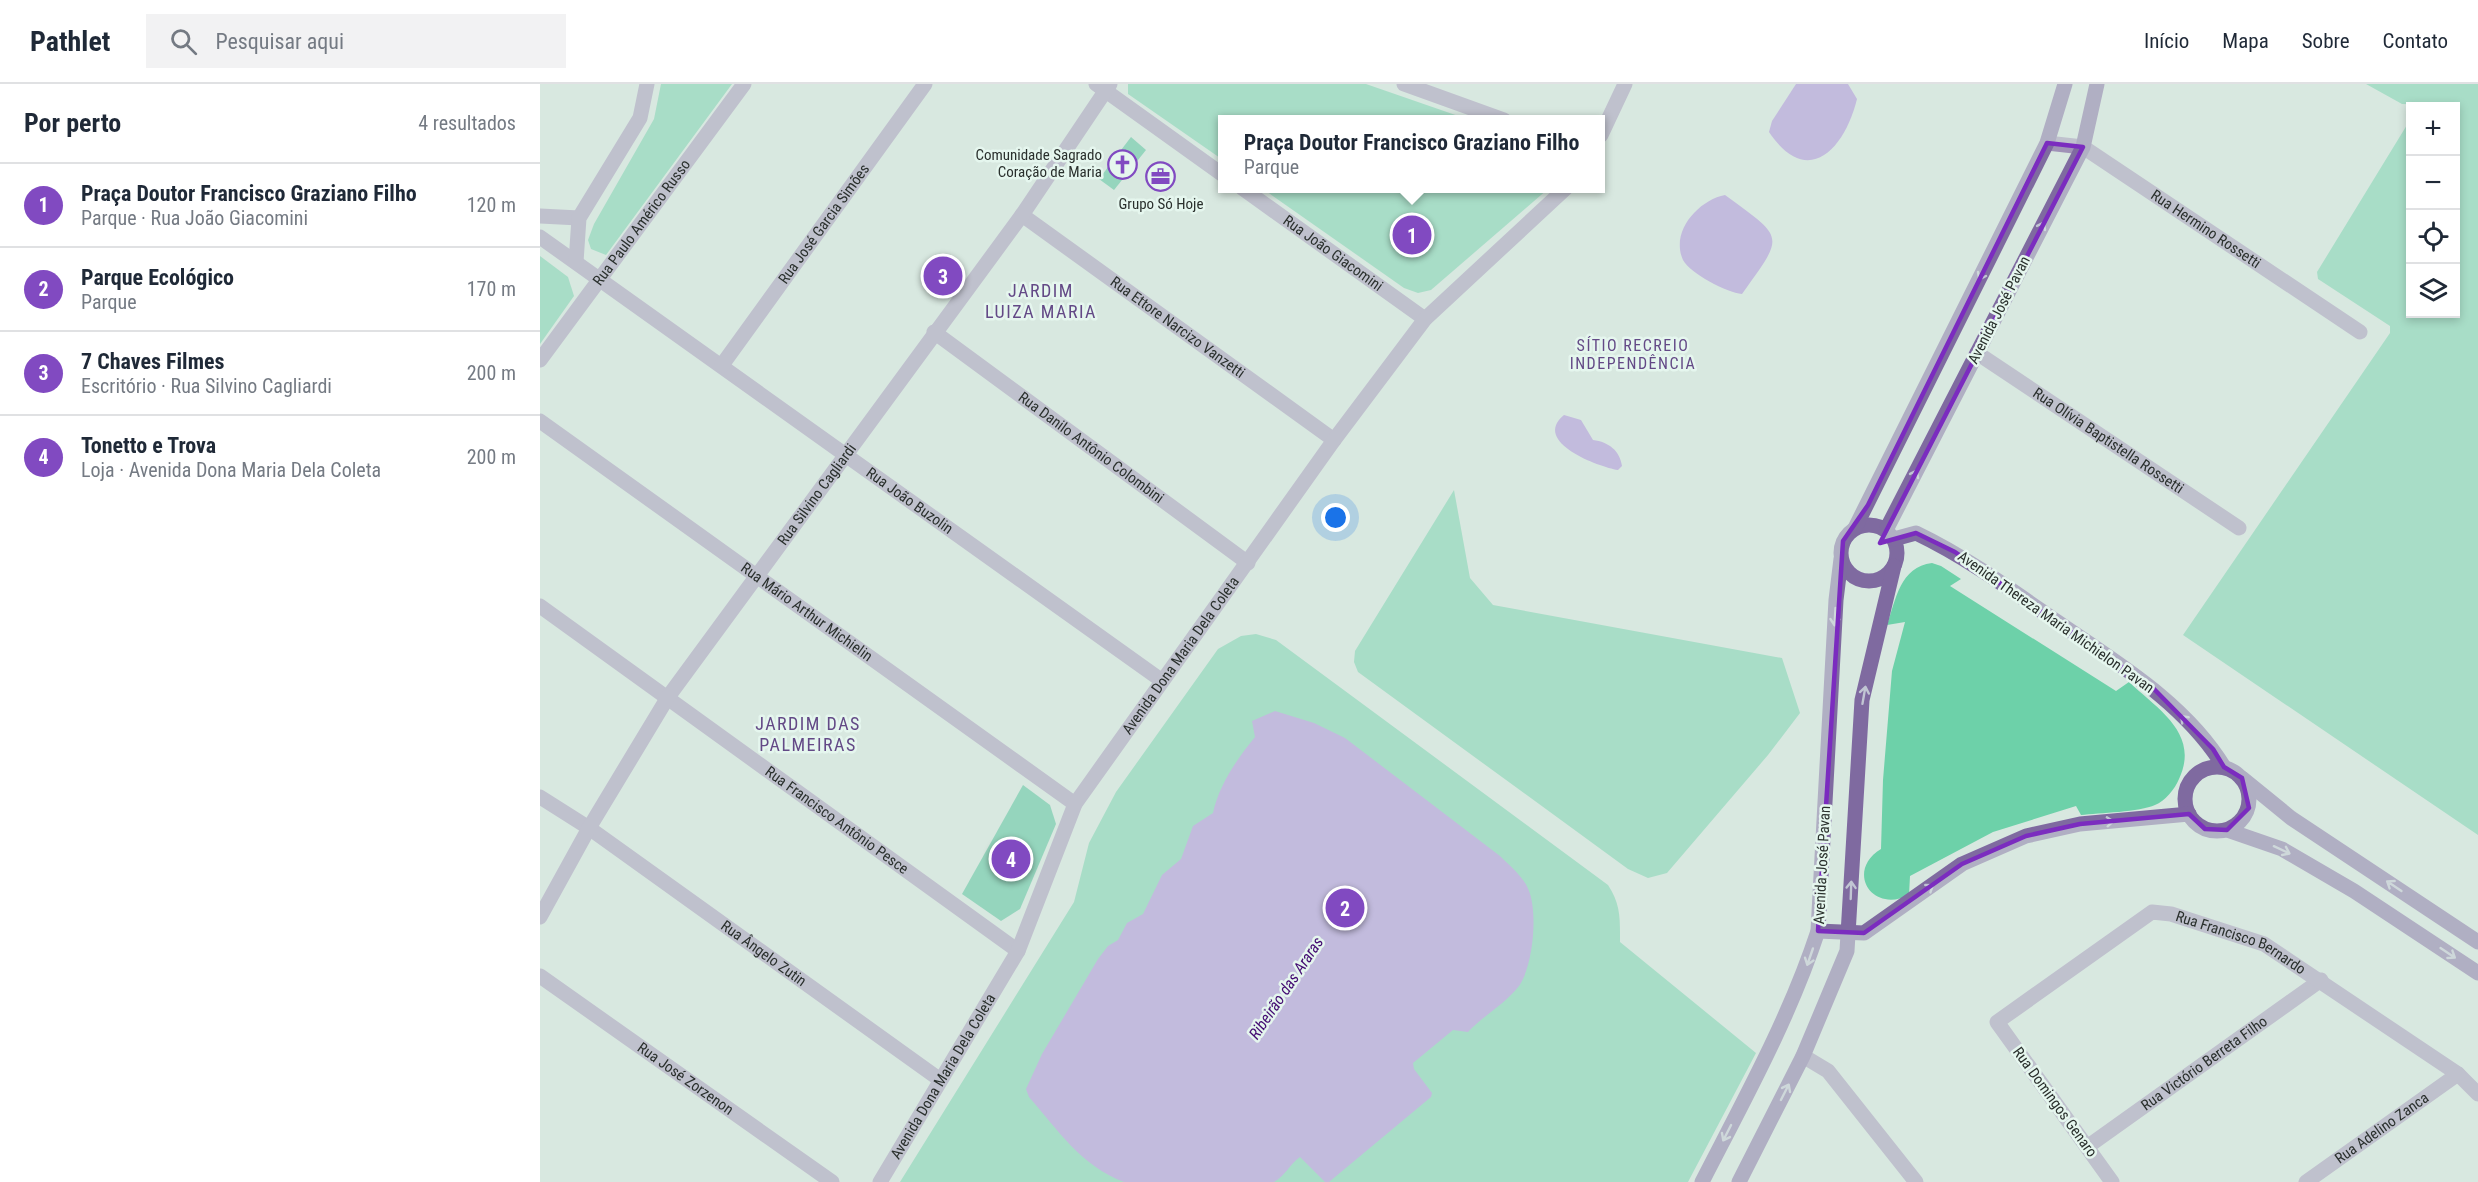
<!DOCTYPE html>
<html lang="pt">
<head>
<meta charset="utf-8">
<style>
	:root { --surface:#fff; --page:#f2f2f3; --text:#1f2937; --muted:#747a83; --line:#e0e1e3; --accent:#814ac1 }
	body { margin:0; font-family:"Roboto Condensed",sans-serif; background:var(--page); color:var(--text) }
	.controls { position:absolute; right:18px; top:18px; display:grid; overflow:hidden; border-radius:0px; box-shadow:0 3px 9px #0003 }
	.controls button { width:54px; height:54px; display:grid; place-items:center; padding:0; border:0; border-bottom:2px solid var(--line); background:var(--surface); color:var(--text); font:30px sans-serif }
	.you { position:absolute; left:796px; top:434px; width:21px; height:21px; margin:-15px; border:4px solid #fff; border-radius:50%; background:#1a73e8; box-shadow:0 0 0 9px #1a73e833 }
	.badge { display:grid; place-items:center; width:39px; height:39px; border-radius:50%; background:var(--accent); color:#fff; font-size:20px; font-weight:700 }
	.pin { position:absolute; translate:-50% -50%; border:3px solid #fff; box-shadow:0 2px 6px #0006 }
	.popup { position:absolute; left:678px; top:31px; width:387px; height:78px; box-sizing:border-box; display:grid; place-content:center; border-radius:0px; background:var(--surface); filter:drop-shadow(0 2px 4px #0005); font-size:20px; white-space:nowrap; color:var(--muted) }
	.popup b { font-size:22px; color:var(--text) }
	.popup::after { content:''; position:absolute; left:50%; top:100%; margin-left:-12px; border:12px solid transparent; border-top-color:var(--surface) }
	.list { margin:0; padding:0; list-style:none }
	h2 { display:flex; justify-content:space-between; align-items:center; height:78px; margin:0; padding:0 24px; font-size:26px }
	h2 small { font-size:20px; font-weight:400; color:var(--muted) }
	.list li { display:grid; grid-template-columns:39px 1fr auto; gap:18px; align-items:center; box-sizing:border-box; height:84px; padding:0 24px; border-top:2px solid var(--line) }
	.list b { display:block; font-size:22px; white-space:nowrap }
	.list p { margin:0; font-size:20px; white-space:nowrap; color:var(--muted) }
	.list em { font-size:20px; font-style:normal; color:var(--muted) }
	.icon { flex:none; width:33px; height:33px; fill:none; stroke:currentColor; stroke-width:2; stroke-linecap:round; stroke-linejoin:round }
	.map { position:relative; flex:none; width:1938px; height:1098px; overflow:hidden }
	header { display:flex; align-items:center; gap:36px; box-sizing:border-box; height:84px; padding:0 30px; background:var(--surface); border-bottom:2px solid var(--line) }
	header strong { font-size:28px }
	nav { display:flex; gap:33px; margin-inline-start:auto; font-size:21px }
	.search { width:420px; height:54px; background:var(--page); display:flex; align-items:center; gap:15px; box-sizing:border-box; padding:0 21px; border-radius:0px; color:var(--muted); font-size:22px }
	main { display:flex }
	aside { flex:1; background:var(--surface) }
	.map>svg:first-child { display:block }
	.green { fill:#6dd1a9 }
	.water { fill:#a785d9 }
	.building { fill:#44be92 }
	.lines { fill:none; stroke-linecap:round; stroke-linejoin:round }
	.street { stroke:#a092b7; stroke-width:15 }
	.secondary { stroke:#7f6aa0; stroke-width:15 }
	.oneway { stroke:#c1c5d3 }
	.marked { fill:none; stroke:#7b2cbf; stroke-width:4.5; stroke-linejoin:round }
	.labels { text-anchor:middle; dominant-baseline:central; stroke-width:5; stroke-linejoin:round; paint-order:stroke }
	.poi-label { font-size:15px; fill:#2a302d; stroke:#e5f6ee; text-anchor:end }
	.street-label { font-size:15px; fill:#2a302d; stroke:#e5f6ee }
	.neighbourhood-label { font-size:16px; letter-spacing:1.5px; fill:#634986; stroke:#e5f6ee }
	.water-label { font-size:16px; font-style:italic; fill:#430b72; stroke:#e5f6ee }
	.quarter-label { font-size:18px; letter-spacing:1.5px; fill:#634986; stroke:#e5f6ee }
</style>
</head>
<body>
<header>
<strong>Pathlet</strong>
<div class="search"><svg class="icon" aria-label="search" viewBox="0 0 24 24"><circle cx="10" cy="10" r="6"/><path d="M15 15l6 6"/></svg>Pesquisar aqui</div>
<nav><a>Início</a><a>Mapa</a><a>Sobre</a><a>Contato</a></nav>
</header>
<main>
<aside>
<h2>Por perto<small>4 resultados</small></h2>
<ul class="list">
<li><span class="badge">1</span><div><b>Praça Doutor Francisco Graziano Filho</b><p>Parque · Rua João Giacomini</p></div><em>120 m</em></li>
<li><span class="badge">2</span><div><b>Parque Ecológico</b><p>Parque</p></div><em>170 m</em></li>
<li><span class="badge">3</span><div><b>7 Chaves Filmes</b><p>Escritório · Rua Silvino Cagliardi</p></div><em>200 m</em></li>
<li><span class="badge">4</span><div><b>Tonetto e Trova</b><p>Loja · Avenida Dona Maria Dela Coleta</p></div><em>200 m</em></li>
</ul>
</aside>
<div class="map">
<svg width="1938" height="1098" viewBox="0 0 1938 1098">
	<rect width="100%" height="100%" fill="#d8e8e0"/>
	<g class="green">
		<path d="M 121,0 L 192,0 L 66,171 L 51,165 L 48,156 L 54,140 L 114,35 Z"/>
		<path d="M 588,0 L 826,0 L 927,35 L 683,36 L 683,76 L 588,10 Z"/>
		<path d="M 1826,0 L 1938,0 L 1938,751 L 1643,551 L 1850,249 L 1850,242 L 1778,195 L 1777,188 L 1870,36 L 1870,230 L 1916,230 L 1916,22 L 1862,20 Z"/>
		<path d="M 723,105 L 1008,105 L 891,206 L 878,209 L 864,204 Z"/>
		<path d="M 0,172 L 28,193 L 34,212 L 0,260 Z"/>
		<path d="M 914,406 L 930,494 L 953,521 L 1242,574 L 1260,629 L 1228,671 L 1127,789 L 1108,794 L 1088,785 L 818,588 L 814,578 L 815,567 Z"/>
		<path d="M 1392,479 L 1401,482 L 1421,495 L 1410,502 L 1576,607 L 1589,598 C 1619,626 1660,650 1639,695 C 1635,705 1625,717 1615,721 C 1600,728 1559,729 1541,731 L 1536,722 L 1453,748 L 1370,792 L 1369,811 C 1332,830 1305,787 1341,765 L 1343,696 L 1352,587 L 1365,538 L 1347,541 C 1356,515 1360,483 1392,479 Z"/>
		<path d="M 716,550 L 736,556 L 1068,801 C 1081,821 1080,835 1080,858 L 1216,969 L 1148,1098 L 360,1098 L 534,818 L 549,759 L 576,708 L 678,565 L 701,552 Z"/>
	</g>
	<g class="water">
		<path d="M 1256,0 L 1308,0 L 1317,15 C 1305,64 1268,106 1229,48 L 1232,37 Z"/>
		<path d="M 1185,111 C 1245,155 1245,150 1202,210 C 1187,209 1150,189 1143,176 C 1130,147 1159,116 1185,111 Z"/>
		<path d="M 1024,331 L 1041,336 L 1053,356 C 1069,358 1080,367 1082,382 L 1078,386 C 1059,383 991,358 1024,331 Z"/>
		<path d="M 735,627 L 774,639 L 805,654 L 960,772 C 970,782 984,793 989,807 C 998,830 993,882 979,902 C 965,920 943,932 928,948 L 913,946 L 873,979 L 874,985 L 892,1009 L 891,1013 L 789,1098 L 785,1098 L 760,1073 C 749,1081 746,1091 734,1098 L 584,1098 C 541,1082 518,1046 489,1013 L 486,1005 L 502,970 L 558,875 L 568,862 L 578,856 L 587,839 L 603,830 L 622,791 L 641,775 L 653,742 L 673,729 C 679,701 697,675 715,653 L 712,637 Z"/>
	</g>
	<g class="building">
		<path d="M 591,53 L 606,66 L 574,106 L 559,95 Z"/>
		<path d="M 402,183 L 412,191 L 404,202 L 394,194 Z"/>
		<path d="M 483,701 L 510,721 L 516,740 L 480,825 L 461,837 L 422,810 Z"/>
	</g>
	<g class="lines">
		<g class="street">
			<path d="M 556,0 L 683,91"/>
			<path d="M 864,0 L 964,36"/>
			<path d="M 1061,51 L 1085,0"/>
			<path id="s1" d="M 1507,59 L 1543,63 L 1820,248"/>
			<path id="s2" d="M 702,104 L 885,235"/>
			<path id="s3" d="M 482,131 L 794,356"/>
			<path d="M 0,132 L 39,134"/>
			<path id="s4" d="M 0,153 L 621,596"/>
			<path d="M 36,178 L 39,134 L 100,34 L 107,0"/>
			<path id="s5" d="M 394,248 L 708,479"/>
			<path id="s6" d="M 1437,269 L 1699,444"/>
			<path id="s7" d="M 0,276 L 204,0"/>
			<path id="s8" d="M 182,281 L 385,0"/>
			<path id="s9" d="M 0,337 L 535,720"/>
			<path id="s10" d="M 0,522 L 478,867"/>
			<path id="s11" d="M 0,713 L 49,744 L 399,995"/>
			<path id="s12" d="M 0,833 L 49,744 L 128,613 L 482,131 L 570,0"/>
			<path id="s13" d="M 0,892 L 292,1098"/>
			<path d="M 1263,972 L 1288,987 L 1376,1098"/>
			<path id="s14" d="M 1547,1063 L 1781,896"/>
			<path id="s15" d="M 340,1098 L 478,867 L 535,720 L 794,356 L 885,235 L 1026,104"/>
			<path id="s16" d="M 1572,1098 L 1457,938 L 1612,828 L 1631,830 L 1724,860 L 1918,990 L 1938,1010"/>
			<path id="s17" d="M 1766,1098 L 1918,990"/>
		</g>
		<g class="secondary">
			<circle cx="1329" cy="469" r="28"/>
			<path d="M 1315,444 L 1507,59 L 1525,0"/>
			<path d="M 1346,446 L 1543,63 L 1557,0"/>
			<path d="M 1354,455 L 1376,449 C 1426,473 1470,505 1516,537 C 1577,579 1645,619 1684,683"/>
			<circle cx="1677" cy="715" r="32"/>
			<path d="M 1702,694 L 1751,734 L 1938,858"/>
			<path d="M 1687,746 L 1742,765 L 1814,807 L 1938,889"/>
			<path d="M 1278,847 L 1324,849 L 1422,780 L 1486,752 L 1540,740 L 1649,730"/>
			<path d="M 1162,1098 C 1204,1016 1249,935 1278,847 L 1296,516 L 1301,475"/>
			<path d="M 1199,1098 L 1263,972 L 1307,867 L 1322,616 L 1354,482"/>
		</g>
	</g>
	<defs><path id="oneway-shaft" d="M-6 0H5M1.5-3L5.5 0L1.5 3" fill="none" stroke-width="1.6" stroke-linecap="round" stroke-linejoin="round" transform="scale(1.5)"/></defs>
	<g class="oneway">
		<use href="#oneway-shaft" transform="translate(1500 146) rotate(-63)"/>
		<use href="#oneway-shaft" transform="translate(1443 188) rotate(116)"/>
		<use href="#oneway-shaft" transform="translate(1373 394) rotate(-63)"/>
		<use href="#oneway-shaft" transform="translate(1295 533) rotate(93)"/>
		<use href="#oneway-shaft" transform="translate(1324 611) rotate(-80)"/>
		<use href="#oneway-shaft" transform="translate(1647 638) rotate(-134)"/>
		<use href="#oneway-shaft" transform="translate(1565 738) rotate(-5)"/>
		<use href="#oneway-shaft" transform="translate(1742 766) rotate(25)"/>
		<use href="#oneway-shaft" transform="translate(1854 802) rotate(-146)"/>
		<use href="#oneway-shaft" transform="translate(1311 806) rotate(-88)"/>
		<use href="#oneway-shaft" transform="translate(1386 806) rotate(-35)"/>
		<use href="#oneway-shaft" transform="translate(1908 869) rotate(34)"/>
		<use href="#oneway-shaft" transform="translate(1270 873) rotate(109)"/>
		<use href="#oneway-shaft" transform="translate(1245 1008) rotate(-63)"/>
		<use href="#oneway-shaft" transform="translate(1187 1049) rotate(117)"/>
	</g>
	<path d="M0 0H1938V1098H0ZM 1507,59 L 1543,63 L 1340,459 L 1376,449 L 1415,468 L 1613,604 L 1673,665 L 1684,683 L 1702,694 L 1709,724 L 1687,746 L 1665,745 L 1649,730 L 1540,740 L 1486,752 L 1422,780 L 1324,849 L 1278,847 L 1303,457 L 1328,421 Z" fill="#d8e8e0" fill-opacity=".55" fill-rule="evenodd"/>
	<path class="marked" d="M 1507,59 L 1543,63 L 1340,459 L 1376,449 L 1415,468 L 1613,604 L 1673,665 L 1684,683 L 1702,694 L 1709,724 L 1687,746 L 1665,745 L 1649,730 L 1540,740 L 1486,752 L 1422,780 L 1324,849 L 1278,847 L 1303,457 L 1328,421 Z"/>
	<defs>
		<symbol id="church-ring" viewBox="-11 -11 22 22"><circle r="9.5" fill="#e5f6ee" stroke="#814ac1" stroke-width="1.5"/><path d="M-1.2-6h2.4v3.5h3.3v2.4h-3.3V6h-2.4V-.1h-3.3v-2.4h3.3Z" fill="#814ac1"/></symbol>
		<symbol id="office-ring" viewBox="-11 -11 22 22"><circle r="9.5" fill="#e5f6ee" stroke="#814ac1" stroke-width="1.5"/><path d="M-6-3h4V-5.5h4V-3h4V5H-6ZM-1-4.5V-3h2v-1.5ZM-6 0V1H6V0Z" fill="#814ac1"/></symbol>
	</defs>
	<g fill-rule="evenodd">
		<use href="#church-ring" x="566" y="64" width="33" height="33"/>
		<use href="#office-ring" x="604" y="76" width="33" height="33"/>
	</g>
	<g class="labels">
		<g class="poi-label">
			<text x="562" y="71">Comunidade Sagrado<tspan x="562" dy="17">Coração de Maria</tspan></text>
			<text x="621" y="120" text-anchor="middle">Grupo Só Hoje</text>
		</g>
		<g class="street-label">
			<text stroke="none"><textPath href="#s7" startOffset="171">Rua Paulo Américo Russo</textPath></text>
			<text stroke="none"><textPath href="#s8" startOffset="174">Rua José Garcia Simões</textPath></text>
			<text stroke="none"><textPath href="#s1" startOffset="184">Rua Hermino Rossetti</textPath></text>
			<text stroke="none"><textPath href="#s2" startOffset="112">Rua João Giacomini</textPath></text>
			<text transform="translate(1459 226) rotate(-63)">Avenida José Pavan</text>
			<text stroke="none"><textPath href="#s3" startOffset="192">Rua Ettore Narcizo Vanzetti</textPath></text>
			<text stroke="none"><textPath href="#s6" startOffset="158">Rua Olívia Baptistella Rossetti</textPath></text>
			<text stroke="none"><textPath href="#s5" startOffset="195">Rua Danilo Antônio Colombini</textPath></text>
			<text stroke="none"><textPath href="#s12" startOffset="506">Rua Silvino Cagliardi</textPath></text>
			<text stroke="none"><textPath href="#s4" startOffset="454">Rua João Buzolin</textPath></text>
			<text stroke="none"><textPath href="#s9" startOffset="328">Rua Mário Arthur Michielin</textPath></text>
			<text transform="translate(1516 538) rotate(35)">Avenida Thereza Maria Michielon Pavan</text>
			<text stroke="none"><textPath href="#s15" startOffset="609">Avenida Dona Maria Dela Coleta</textPath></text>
			<text stroke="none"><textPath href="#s10" startOffset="366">Rua Francisco Antônio Pesce</textPath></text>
			<text transform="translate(1282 781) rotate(-87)">Avenida José Pavan</text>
			<text stroke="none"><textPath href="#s16" startOffset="482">Rua Francisco Bernardo</textPath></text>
			<text stroke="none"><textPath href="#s11" startOffset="273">Rua Ângelo Zutin</textPath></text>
			<text stroke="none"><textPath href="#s14" startOffset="144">Rua Victório Berreta Filho</textPath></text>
			<text stroke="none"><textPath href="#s15" startOffset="123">Avenida Dona Maria Dela Coleta</textPath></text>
			<text stroke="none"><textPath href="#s13" startOffset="178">Rua José Zorzenon</textPath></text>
			<text transform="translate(1515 1018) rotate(54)">Rua Domingos Genaro</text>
			<text stroke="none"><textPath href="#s17" startOffset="93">Rua Adelino Zanca</textPath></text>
		</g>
		<g class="neighbourhood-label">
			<text x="1093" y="261">SÍTIO RECREIO<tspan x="1093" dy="18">INDEPENDÊNCIA</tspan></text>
		</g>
		<g class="water-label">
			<text transform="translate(746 904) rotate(-56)">Ribeirão das Araras</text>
		</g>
		<g class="quarter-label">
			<text x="501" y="206">JARDIM<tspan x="501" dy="21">LUIZA MARIA</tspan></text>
			<text x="268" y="639">JARDIM DAS<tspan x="268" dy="21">PALMEIRAS</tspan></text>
		</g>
	</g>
</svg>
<div class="controls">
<button>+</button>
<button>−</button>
<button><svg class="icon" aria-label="locate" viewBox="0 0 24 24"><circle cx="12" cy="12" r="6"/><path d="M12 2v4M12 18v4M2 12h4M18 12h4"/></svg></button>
<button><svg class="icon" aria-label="layers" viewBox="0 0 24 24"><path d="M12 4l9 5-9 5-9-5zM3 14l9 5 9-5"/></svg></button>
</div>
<div class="you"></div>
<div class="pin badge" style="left:872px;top:151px">1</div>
<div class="popup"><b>Praça Doutor Francisco Graziano Filho</b>Parque</div>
<div class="pin badge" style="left:805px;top:824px">2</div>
<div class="pin badge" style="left:403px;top:192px">3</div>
<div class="pin badge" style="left:471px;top:775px">4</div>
</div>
</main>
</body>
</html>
